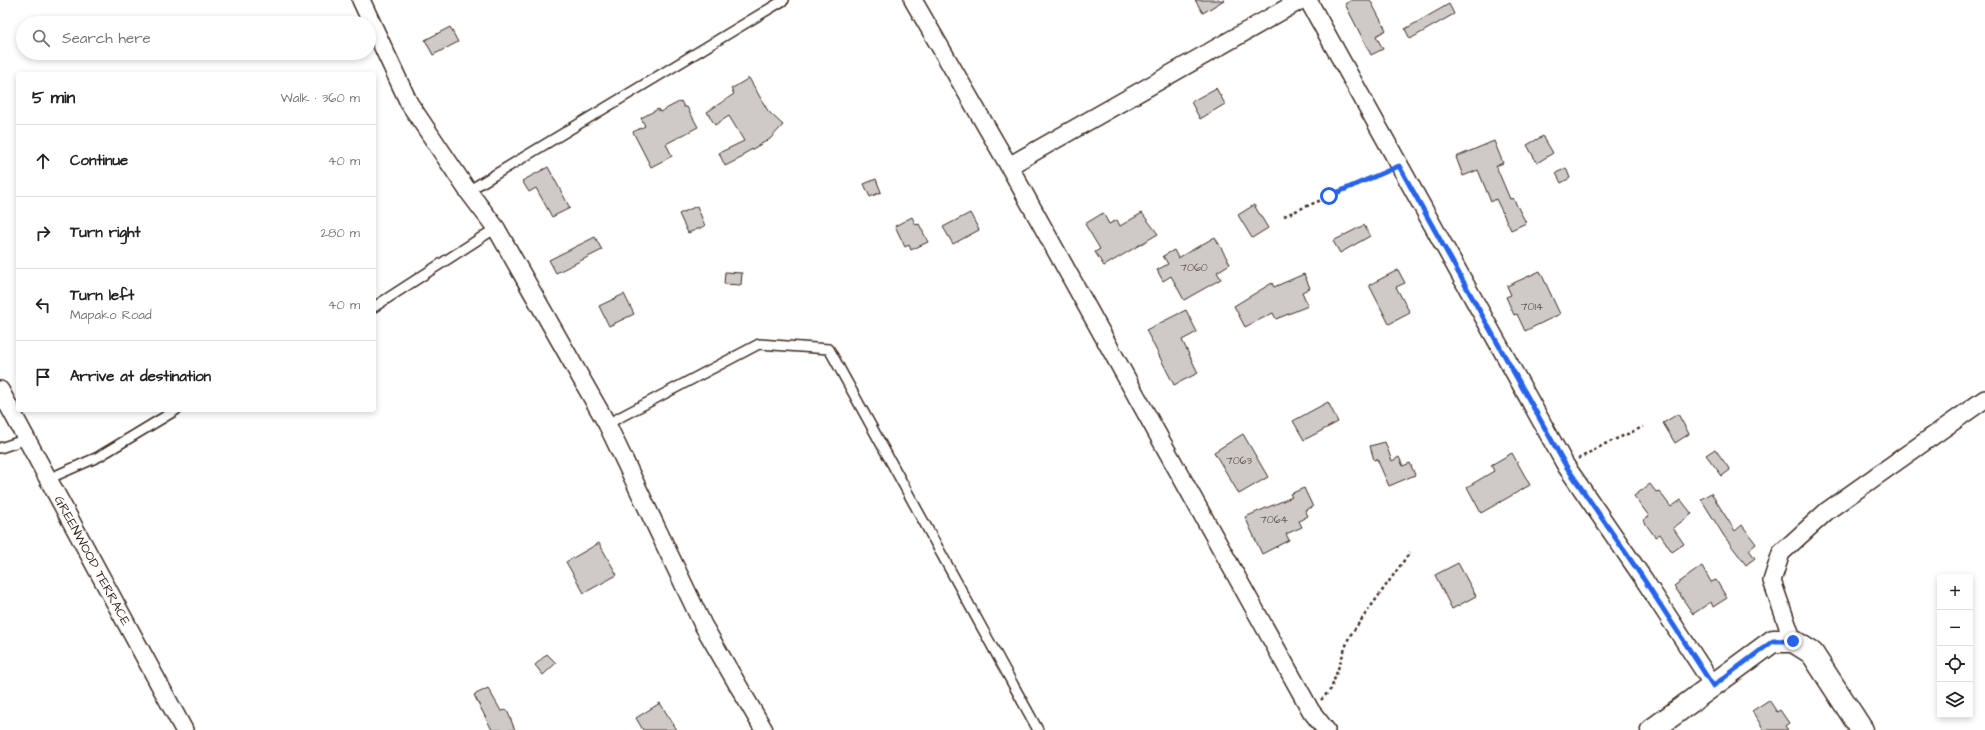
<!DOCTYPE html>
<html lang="en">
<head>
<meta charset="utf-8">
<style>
	:root { --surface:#fff; --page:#f2f2f2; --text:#222; --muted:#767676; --line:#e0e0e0 }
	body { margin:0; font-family:"Architects Daughter",sans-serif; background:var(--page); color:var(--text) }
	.controls { position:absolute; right:12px; bottom:12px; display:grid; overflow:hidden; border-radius:4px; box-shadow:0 2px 6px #0003 }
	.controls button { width:36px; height:36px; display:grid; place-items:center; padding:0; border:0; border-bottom:1px solid var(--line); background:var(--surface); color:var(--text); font:20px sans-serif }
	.stop { position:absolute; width:12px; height:12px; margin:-9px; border:3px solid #2563eb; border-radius:50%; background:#fff }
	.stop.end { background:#2563eb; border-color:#fff; box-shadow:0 1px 4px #0008 }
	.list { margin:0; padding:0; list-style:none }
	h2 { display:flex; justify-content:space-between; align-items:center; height:52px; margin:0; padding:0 16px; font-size:17px }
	h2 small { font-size:13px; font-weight:400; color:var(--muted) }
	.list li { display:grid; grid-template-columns:26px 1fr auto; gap:12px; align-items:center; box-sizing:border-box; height:72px; padding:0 16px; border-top:1px solid var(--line) }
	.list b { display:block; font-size:15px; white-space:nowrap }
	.list p { margin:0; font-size:13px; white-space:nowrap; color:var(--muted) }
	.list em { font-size:13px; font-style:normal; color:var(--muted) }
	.icon { flex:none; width:22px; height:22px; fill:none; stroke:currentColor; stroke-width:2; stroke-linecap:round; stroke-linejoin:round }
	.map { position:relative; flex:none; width:1985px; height:730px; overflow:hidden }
	.search { position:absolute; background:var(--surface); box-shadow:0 2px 6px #0003; left:16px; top:16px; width:360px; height:44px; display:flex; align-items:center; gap:10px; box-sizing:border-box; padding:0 14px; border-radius:22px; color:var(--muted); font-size:15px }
	.panel { position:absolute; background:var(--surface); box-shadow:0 2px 6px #0003; left:16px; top:72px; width:360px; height:340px; border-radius:4px }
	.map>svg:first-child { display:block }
	.building { fill:#cfcac7; stroke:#3b2a1e }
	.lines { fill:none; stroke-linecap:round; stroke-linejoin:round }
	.lane-casing { stroke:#3b2a1e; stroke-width:12 }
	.street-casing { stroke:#3b2a1e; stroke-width:20 }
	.secondary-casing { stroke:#3b2a1e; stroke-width:25 }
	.path { stroke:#3b2a1e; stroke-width:2.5; stroke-dasharray:3 3; stroke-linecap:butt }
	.lane { stroke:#fff; stroke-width:9 }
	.street { stroke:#fff; stroke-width:17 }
	.secondary { stroke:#fff; stroke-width:22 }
	.route { stroke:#2563eb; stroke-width:5 }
	.labels { text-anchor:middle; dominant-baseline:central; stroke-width:4; stroke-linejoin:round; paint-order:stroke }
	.number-label { font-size:11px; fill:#605248 }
	.street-label { font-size:13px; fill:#3b2a1e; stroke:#fff }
</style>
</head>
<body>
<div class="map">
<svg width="1985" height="730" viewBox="0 0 1985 730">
	<rect width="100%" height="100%" fill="#fff"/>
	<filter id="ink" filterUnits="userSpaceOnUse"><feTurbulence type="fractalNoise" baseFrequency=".025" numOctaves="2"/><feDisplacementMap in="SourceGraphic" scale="8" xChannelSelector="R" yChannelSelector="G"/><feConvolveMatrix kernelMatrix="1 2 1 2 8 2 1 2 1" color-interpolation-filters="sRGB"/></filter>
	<g filter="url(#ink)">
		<g class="building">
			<path d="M 1195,0 L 1224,0 L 1203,13 Z"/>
			<path d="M 1352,0 L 1370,0 L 1386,30 L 1376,36 L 1383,49 L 1371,55 L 1345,4 Z"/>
			<path d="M 1449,4 L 1454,14 L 1410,39 L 1405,29 Z"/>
			<path d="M 450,27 L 458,42 L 433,55 L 425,40 Z"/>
			<path d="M 749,78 L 768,111 L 783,125 L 770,139 L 742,155 L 743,157 L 725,166 L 719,153 L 744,141 L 729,116 L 715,125 L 707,112 L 734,94 L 731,89 Z"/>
			<path d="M 1216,88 L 1225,104 L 1200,119 L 1191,102 Z"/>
			<path d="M 681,101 L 684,107 L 687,107 L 698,127 L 666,144 L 672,156 L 651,167 L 633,132 L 645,126 L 641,118 L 658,109 L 660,112 Z"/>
			<path d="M 1543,136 L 1553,153 L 1537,163 L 1527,145 Z"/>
			<path d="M 1494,141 L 1503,163 L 1496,166 L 1510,199 L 1513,198 L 1526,223 L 1511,230 L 1496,199 L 1491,202 L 1478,170 L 1463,176 L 1456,157 Z"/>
			<path d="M 548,167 L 570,208 L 552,217 L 536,188 L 529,192 L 522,181 Z"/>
			<path d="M 1566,168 L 1570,178 L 1561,183 L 1556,173 Z"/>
			<path d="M 876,179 L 881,192 L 870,197 L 864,184 Z"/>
			<path d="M 1254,205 L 1268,228 L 1252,238 L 1238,215 Z"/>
			<path d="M 697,206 L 705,226 L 688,233 L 679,214 Z"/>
			<path d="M 970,213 L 979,230 L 953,244 L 943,227 Z"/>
			<path d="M 1103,213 L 1109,224 L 1117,220 L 1120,226 L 1142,213 L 1158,234 L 1104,266 L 1095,252 L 1100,249 L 1085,224 Z"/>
			<path d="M 912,217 L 916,225 L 919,224 L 928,242 L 911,250 L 909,245 L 905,247 L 895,226 Z"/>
			<path d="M 1364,225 L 1370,236 L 1340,253 L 1333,241 Z"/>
			<path d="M 595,237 L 602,250 L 556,273 L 549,260 Z"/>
			<path d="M 1215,237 L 1230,264 L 1217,272 L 1221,279 L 1184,300 L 1171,276 L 1163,281 L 1157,270 L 1168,264 L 1163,256 L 1174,250 L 1178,258 Z"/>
			<path d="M 1398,270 L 1405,283 L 1396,287 L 1410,313 L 1389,324 L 1369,285 Z"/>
			<path d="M 1540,271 L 1560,314 L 1525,331 L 1517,314 L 1514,315 L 1506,297 L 1511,295 L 1507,286 Z"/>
			<path d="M 725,272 L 742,273 L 741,285 L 724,284 Z"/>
			<path d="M 1304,274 L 1310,288 L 1302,292 L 1308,306 L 1276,319 L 1273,313 L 1245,327 L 1234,306 L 1272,283 L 1274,287 Z"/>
			<path d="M 624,294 L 634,314 L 609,326 L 599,306 Z"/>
			<path d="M 1186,310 L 1197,332 L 1182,340 L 1198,373 L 1174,385 L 1146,330 Z"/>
			<path d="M 1328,402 L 1338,422 L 1304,440 L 1293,421 Z"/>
			<path d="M 1678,414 L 1689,434 L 1675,443 L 1663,423 Z"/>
			<path d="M 1243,434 L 1268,477 L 1239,494 L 1214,452 Z"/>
			<path d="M 1385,442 L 1392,461 L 1399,457 L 1403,466 L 1410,463 L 1415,475 L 1389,486 L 1377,459 L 1374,460 L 1370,446 Z"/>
			<path d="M 1715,449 L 1730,470 L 1722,476 L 1706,455 Z"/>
			<path d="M 1512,453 L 1530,485 L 1481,513 L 1467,487 L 1494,471 L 1491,465 Z"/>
			<path d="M 1650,484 L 1656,492 L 1659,491 L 1671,507 L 1681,500 L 1692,514 L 1673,528 L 1684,544 L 1672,552 L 1660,534 L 1655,537 L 1643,520 L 1649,516 L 1634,496 Z"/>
			<path d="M 1304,488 L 1313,507 L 1305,510 L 1308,516 L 1299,521 L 1302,527 L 1286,534 L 1289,540 L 1262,554 L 1245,517 L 1292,497 L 1290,494 Z"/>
			<path d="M 1711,493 L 1735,531 L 1742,525 L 1756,544 L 1749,550 L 1755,558 L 1746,565 L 1724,536 L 1701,499 Z"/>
			<path d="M 599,543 L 617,575 L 584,593 L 566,562 Z"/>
			<path d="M 1458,563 L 1476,596 L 1452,609 L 1435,575 Z"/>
			<path d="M 1702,566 L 1711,582 L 1716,580 L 1727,598 L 1713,607 L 1711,602 L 1693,614 L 1674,586 Z"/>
			<path d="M 547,654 L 556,663 L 543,675 L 535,665 Z"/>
			<path d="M 488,688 L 501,711 L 507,710 L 515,730 L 492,730 L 474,695 Z"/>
			<path d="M 1769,700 L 1777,712 L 1780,710 L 1789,723 L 1785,726 L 1788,730 L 1764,730 L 1752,711 Z"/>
			<path d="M 660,703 L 677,730 L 643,730 L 636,718 Z"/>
		</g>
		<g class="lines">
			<defs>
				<g id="lane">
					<path d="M 468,191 L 784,0"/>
					<path d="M 374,307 L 496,228"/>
					<path d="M 607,424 L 759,344 L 829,349 L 1038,730"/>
					<path d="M 0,448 L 27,439"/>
					<path d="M 48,479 L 98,457 L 176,410"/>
				</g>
				<g id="street">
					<path d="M 361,0 L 409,103 L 468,191 L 496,228 L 607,424 L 703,625 L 764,730"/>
					<path d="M 913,0 L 1009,166 L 1311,711 L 1326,730"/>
					<path d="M 1308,0 L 1566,466 L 1643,578 L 1713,685"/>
					<path d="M 1009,166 L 1301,0"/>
					<path id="s1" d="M 0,390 L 184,730"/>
					<path d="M 1793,641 L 1772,581 L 1781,553 L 1827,511 L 1985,399"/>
				</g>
				<path id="secondary" d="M 1652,730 L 1773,641 L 1793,641 L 1812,653 L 1862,730"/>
			</defs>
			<use href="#lane" class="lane-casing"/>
			<use href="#street" class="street-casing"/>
			<use href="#secondary" class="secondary-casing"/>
			<g class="path">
				<path d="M 1284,216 L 1386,172"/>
				<path d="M 1578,459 L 1605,444 L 1643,427"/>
				<path d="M 1321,700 L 1331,689 L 1349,637 L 1410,552"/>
			</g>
			<use href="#lane" class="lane"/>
			<use href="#street" class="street"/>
			<use href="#secondary" class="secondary"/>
		</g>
	</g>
	<g class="lines" filter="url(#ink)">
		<path class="route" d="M 1329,196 L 1399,166 L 1566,466 L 1643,578 L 1713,686 L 1773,641 L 1793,641"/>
	</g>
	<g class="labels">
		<g class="number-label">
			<text x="1194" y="267">7060</text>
			<text x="1532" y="306">7014</text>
			<text x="1239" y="460">7063</text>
			<text x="1274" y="519">7064</text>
		</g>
		<g class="street-label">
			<text stroke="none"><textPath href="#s1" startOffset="194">GREENWOOD TERRACE</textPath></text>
		</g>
	</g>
</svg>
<div class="controls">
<button>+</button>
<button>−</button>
<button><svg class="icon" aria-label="locate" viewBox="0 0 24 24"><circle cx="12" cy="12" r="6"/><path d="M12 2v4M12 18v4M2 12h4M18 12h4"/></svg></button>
<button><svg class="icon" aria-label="layers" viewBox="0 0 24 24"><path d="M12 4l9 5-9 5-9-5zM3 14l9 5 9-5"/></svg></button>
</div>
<div class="stop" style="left:1329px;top:196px"></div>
<div class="stop end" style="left:1793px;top:641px"></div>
<div class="search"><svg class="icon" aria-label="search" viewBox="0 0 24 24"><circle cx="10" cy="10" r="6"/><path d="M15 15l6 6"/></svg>Search here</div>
<section class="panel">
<h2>5 min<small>Walk · 360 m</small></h2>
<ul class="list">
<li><svg class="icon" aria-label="ahead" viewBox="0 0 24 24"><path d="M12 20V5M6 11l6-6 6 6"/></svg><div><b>Continue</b></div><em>40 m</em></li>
<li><svg class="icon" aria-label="right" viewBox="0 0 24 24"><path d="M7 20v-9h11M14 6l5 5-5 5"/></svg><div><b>Turn right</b></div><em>280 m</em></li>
<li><svg class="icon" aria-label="left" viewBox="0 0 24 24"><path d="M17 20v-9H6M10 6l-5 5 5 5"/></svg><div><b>Turn left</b><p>Mapako Road</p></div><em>40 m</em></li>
<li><svg class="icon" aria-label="arrive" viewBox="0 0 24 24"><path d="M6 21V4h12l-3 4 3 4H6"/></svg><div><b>Arrive at destination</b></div></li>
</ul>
</section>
</div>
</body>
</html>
